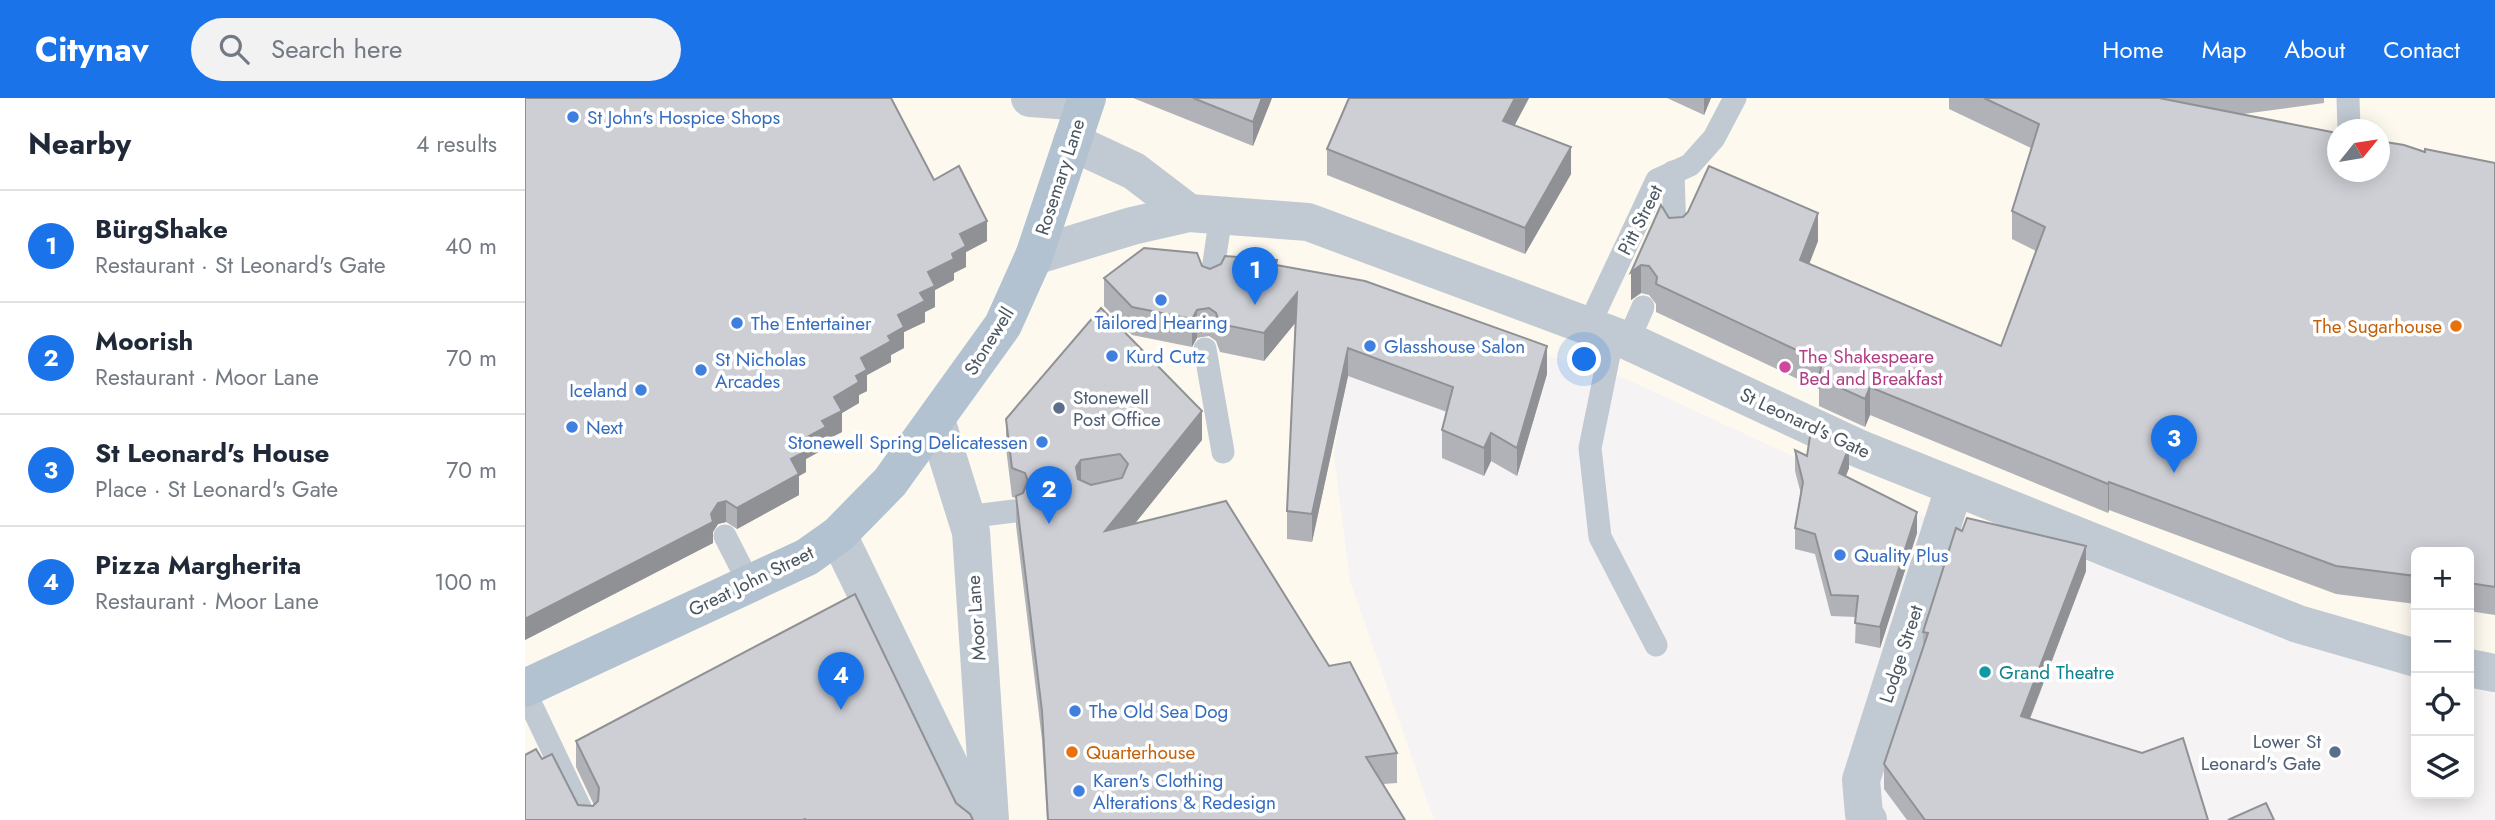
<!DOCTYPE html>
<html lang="en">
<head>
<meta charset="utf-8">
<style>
	:root { --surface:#fff; --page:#f2f2f3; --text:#1f2937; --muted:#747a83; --line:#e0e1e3; --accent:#1a73e8 }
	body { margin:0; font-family:Jost,sans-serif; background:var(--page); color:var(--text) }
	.controls { position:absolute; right:21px; bottom:21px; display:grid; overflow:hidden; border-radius:10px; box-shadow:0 4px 18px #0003 }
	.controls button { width:63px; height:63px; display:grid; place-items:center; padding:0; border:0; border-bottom:2px solid var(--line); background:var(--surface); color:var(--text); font:35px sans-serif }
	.compass { position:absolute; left:1802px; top:21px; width:63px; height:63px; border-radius:50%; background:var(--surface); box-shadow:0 4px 18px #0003; rotate:60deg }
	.you { position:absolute; left:1060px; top:262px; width:24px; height:24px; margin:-18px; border:5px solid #fff; border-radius:50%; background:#1a73e8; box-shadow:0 0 0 10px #1a73e833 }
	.badge { display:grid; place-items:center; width:46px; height:46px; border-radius:50%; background:var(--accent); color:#fff; font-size:23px; font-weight:700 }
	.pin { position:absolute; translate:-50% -58px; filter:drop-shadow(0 2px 4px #0008) }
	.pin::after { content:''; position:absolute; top:37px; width:24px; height:21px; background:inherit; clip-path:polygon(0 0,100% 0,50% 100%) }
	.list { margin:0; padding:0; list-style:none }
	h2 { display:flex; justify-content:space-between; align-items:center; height:91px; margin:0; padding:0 28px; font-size:30px }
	h2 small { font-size:23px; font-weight:400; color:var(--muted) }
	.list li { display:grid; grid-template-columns:46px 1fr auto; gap:21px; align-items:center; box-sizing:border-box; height:112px; padding:0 28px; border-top:2px solid var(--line) }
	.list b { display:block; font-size:26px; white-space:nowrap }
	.list p { margin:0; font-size:23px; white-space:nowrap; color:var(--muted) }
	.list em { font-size:23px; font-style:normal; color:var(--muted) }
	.icon { flex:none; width:38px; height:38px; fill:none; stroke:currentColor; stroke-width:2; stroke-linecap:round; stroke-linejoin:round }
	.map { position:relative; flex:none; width:1970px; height:722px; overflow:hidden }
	header { display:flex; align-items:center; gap:42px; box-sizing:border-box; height:98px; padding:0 35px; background:var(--accent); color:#fff }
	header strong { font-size:33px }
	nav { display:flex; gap:38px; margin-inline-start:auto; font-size:24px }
	.search { width:490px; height:63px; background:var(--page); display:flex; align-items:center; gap:18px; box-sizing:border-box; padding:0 24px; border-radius:38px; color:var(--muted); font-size:26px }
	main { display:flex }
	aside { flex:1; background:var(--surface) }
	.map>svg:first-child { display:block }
	.commercial { fill:#fdf9ef; fill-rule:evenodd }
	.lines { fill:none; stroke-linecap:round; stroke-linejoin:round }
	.service { stroke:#c1cad2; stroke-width:23 }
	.minor { stroke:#c1cad2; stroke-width:38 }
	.primary { stroke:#b3c2d1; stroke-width:38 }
	.wall { fill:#b0b2b7 }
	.shaded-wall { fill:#909195 }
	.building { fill:#cdcfd5; stroke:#909195; stroke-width:2; fill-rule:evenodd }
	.shop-dot { fill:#3f7fe0; stroke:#fff; stroke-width:2.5 }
	.food-dot { fill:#e8710a; stroke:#fff; stroke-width:2.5 }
	.hotel-dot { fill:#d1479c; stroke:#fff; stroke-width:2.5 }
	.service-dot { fill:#5c6f8a; stroke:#fff; stroke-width:2.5 }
	.culture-dot { fill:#0f9aa8; stroke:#fff; stroke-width:2.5 }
	.labels { text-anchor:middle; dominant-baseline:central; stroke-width:7; stroke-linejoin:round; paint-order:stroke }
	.shop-label { font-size:19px; fill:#366cbe; stroke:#fff; text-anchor:start }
	.street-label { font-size:19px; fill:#4a5661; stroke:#fff }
	.food-label { font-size:19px; fill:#c56008; stroke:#fff; text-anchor:end }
	.hotel-label { font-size:19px; fill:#b23c85; stroke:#fff; text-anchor:start }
	.service-label { font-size:19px; fill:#4e5e75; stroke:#fff; text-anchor:start }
	.culture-label { font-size:19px; fill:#0d838f; stroke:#fff; text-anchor:start }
</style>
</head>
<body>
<header>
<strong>Citynav</strong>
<div class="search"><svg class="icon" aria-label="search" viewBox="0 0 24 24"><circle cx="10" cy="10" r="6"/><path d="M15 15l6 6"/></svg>Search here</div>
<nav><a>Home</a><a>Map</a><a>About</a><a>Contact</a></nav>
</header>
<main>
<aside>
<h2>Nearby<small>4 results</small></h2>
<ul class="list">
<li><span class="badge">1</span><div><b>BürgShake</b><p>Restaurant · St Leonard's Gate</p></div><em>40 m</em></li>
<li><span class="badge">2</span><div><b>Moorish</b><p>Restaurant · Moor Lane</p></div><em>70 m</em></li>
<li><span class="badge">3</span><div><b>St Leonard's House</b><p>Place · St Leonard's Gate</p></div><em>70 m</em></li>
<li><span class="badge">4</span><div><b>Pizza Margherita</b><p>Restaurant · Moor Lane</p></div><em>100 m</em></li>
</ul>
</aside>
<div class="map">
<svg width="1970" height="722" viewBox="0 0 1970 722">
	<rect width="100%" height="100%" fill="#f5f3f3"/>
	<path class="commercial" d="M 0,0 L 1970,0 L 1970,561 L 1944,555 L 1944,454 L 1891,454 L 1891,542 L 1442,435 L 1393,416 L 1101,281 L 834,201 L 809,357 L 825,483 L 909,722 L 0,722 ZM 1812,32 L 1854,32 L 1854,74 L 1812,74 Z"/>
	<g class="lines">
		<g class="service">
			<path d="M 1823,0 L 1824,32"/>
			<path d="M 1148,74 L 1150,136"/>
			<path d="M 686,185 L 696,117"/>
			<path d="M 1064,227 L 1132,82 L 1165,67 L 1189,40 L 1210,0"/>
			<path d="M 1088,237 L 1065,350 L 1075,439 L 1131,547"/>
			<path d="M 1103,243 L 1118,209"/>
			<path d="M 680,251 L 698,354"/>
			<path d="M 441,419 L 489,413"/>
			<path d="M 200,438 L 224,485"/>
			<path d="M 0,594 L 61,722"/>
		</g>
		<g class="minor">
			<path d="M 505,0 L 560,4"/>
			<path d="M 547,44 L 609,73 L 664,115"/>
			<path d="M 509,158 L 607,128 L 664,115 L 783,124 L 1103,243 L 1335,351 L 1773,526 L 1891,560"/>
			<path d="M 411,322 L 446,434 L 465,722"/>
			<path d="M 313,437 L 451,722"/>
			<path d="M 1944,570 L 1970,575"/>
			<path d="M 1343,722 L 1339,716 L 1336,682 L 1429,390"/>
		</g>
		<path class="primary" d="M 0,590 L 282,459 L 313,437 L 365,384 L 478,227 L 509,158 L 562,0"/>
	</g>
	<g class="wall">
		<path d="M 0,0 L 409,82 L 462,143 L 441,154 L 441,169 L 429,175 L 429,182 L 410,192 L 410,209 L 400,214 L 400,224 L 379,234 L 379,250 L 366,257 L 366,264 L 342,277 L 342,293 L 334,297 L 334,305 L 317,315 L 317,334 L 301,342 L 301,350 L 281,361 L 281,374 L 274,378 L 274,397 L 212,431 L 201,424 L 193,426 L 188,434 L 188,445 L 0,542 Z"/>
		<path d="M 608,0 L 747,0 L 728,48 Z"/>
		<path d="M 824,0 L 1004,0 L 989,28 L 1046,76 L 1000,156 L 802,77 L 802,51 Z"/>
		<path d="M 1142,0 L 1186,0 L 1179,17 Z"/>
		<path d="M 1424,0 L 1799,0 L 1799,5 L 1718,16 L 1900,54 L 1970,65 L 1970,517 L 1944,513 L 1944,454 L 1891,454 L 1891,506 L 1811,496 L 1584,412 L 1583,415 L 1345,317 L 1340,329 L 1294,308 L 1294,291 L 1131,214 L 1131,206 L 1124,197 L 1116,195 L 1106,202 L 1106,174 L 1144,120 L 1293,143 L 1284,166 L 1476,248 L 1511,153 L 1487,141 L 1487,113 L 1506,50 L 1424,11 Z"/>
		<path d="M 677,168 L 685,171 L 752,168 L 1022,276 L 992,378 L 966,363 L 959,378 L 917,360 L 917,332 L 922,314 L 823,278 L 787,444 L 762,441 L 762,413 L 770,224 L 739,263 L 695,254 L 691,243 L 684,238 L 672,240 L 667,249 L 607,237 L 579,208 L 579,180 Z"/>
		<path d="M 481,321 L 677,342 L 609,426 L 804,568 L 872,655 L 872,685 L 858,686 L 880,722 L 522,722 L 517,642 L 491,427 L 491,400 L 487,399 L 481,350 Z"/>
		<path d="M 1270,352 L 1282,358 L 1324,370 L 1321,378 L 1392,435 L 1355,550 L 1330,545 L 1331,519 L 1306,518 L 1290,456 L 1270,451 L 1270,430 L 1276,396 L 1270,373 Z"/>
		<path d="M 1437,433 L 1561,473 L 1505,621 L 1683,722 L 1382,722 L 1359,691 L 1359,666 L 1398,549 L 1398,534 Z"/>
		<path d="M 51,643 L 431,705 L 448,722 L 0,722 L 17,661 L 53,707 L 68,708 L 69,707 L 51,669 Z"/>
	</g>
	<g class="shaded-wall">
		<path d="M 737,0 L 747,0 L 728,48 L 728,24 Z"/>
		<path d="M 990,0 L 1004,0 L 978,49 L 978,23 Z"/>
		<path d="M 1179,0 L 1186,0 L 1179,17 Z"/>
		<path d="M 1046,49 L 1046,76 L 1000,156 L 1000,130 Z"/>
		<path d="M 1293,115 L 1293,143 L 1275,190 L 1275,162 Z"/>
		<path d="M 462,123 L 462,143 L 441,154 L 441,169 L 429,175 L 429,182 L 410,192 L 410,209 L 400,214 L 400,224 L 379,234 L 379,250 L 366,257 L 366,264 L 342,277 L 342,293 L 334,297 L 334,305 L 317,315 L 317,334 L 301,342 L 301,350 L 281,361 L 281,374 L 274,378 L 274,397 L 212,431 L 212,410 L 266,361 L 275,343 L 297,323 L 309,299 L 331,278 L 336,260 L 363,238 L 373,217 L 395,195 L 403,174 L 427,156 L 435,136 Z"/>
		<path d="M 1116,167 L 1116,195 L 1106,202 L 1106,174 Z"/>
		<path d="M 772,195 L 772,223 L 739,263 L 739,235 Z"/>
		<path d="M 672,212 L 672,240 L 667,249 L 667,221 Z"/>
		<path d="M 1022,248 L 1022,276 L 992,378 L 992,350 Z"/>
		<path d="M 823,250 L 823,278 L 787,444 L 787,416 Z"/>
		<path d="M 1345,289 L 1345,317 L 1340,329 L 1340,301 Z"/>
		<path d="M 677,313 L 677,342 L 580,463 L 580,433 Z"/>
		<path d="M 966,335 L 966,363 L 959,378 L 959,350 Z"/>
		<path d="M 1324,349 L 1324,370 L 1314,395 L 1314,375 Z"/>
		<path d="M 556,362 L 556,391 L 551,398 L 551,369 Z"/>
		<path d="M 1584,384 L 1584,412 L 1583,415 L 1583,386 Z"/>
		<path d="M 201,403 L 201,424 L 193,426 L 188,434 L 188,445 L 0,542 L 0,521 L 186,416 L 193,405 Z"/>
		<path d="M 1392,414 L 1392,435 L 1355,550 L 1355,529 Z"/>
		<path d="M 1561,448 L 1561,473 L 1496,643 L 1496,618 Z"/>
	</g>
	<g class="building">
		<path d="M 0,0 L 366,0 L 409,82 L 434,68 L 462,123 L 435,136 L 441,148 L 427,156 L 429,161 L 403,174 L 410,188 L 395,195 L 400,203 L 373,217 L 379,229 L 363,238 L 366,243 L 336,260 L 342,272 L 331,278 L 334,284 L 309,299 L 317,313 L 297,323 L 301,329 L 275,343 L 281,353 L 266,361 L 274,376 L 212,410 L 201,403 L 193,405 L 186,416 L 188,424 L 0,521 Z"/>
		<path d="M 668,0 L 737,0 L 728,24 Z"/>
		<path d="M 824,0 L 990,0 L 978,23 L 1046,49 L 1000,130 L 802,51 Z"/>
		<path d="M 1459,0 L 1637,0 L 1634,0 L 1812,35 L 1812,74 L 1854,74 L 1854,43 L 1879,47 L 1900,54 L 1900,51 L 1970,65 L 1970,489 L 1944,485 L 1944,454 L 1891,454 L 1891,478 L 1811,468 L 1584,384 L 1583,386 L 1345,289 L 1340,301 L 1294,280 L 1297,264 L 1131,186 L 1132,179 L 1124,168 L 1116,167 L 1106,174 L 1136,107 L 1144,120 L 1158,119 L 1163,114 L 1184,68 L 1293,115 L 1275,162 L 1476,248 L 1520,129 L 1487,113 L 1514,26 Z"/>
		<path d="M 619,150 L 672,155 L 677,168 L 685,171 L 696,166 L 700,158 L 752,162 L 751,167 L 840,183 L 1022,248 L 992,350 L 966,335 L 959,350 L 917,332 L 928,289 L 823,250 L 787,416 L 762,413 L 772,195 L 739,235 L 695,226 L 691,215 L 684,210 L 672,212 L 667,221 L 607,209 L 579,180 Z"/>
		<path d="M 576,210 L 677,313 L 580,433 L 701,403 L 804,568 L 825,564 L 872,655 L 841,659 L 880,722 L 523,722 L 517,613 L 491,398 L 498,395 L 503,383 L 500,375 L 487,370 L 481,321 ZM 595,356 L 603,366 L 597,380 L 566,387 L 553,381 L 551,369 L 556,362 Z"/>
		<path d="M 1286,332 L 1324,349 L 1314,375 L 1392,414 L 1355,529 L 1330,525 L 1333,498 L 1306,497 L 1290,436 L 1270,430 L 1278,384 L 1270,352 L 1282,358 Z"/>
		<path d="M 1442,420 L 1561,448 L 1496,618 L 1617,655 L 1658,640 L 1683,722 L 1400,722 L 1359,666 L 1403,535 L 1398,534 L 1431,430 L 1437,433 Z"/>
		<path d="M 330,496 L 431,705 L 445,716 L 448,722 L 281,722 L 280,721 L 278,722 L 0,722 L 0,657 L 11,651 L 17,661 L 27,656 L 53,707 L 68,708 L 73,703 L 74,690 L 51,643 Z"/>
		<path d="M 1741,705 L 1749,722 L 1703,722 Z"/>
	</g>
	<g class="shop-dot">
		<circle cx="48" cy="19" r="7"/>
		<circle cx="636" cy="202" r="7"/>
		<circle cx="212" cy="225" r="7"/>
		<circle cx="845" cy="248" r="7"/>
		<circle cx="587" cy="258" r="7"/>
		<circle cx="176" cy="272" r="7"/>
		<circle cx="116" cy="292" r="7"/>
		<circle cx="47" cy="329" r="7"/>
		<circle cx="517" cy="344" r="7"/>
		<circle cx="1315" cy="457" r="7"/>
		<circle cx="550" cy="613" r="7"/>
		<circle cx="554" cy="693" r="7"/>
	</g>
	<g class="food-dot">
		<circle cx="1931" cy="228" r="7"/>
		<circle cx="547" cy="654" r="7"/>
	</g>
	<circle class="hotel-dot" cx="1260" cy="269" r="7"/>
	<g class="service-dot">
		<circle cx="534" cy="310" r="7"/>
		<circle cx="1810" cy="654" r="7"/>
	</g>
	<circle class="culture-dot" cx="1460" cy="574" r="7"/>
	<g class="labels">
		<g class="shop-label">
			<text x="62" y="19">St John's Hospice Shops</text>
			<text x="636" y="224" text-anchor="middle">Tailored Hearing</text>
			<text x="226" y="225">The Entertainer</text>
			<text x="859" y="248">Glasshouse Salon</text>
			<text x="601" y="258">Kurd Cutz</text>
			<text x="190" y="261">St Nicholas<tspan x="190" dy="22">Arcades</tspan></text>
			<text x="102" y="292" text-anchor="end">Iceland</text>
			<text x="61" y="329">Next</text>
			<text x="503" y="344" text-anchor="end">Stonewell Spring Delicatessen</text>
			<text x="1329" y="457">Quality Plus</text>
			<text x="564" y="613">The Old Sea Dog</text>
			<text x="568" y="682">Karen's Clothing<tspan x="568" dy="22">Alterations &amp; Redesign</tspan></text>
		</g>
		<g class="street-label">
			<text transform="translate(535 79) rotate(-72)">Rosemary Lane</text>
			<text transform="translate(1115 122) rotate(-63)">Pitt Street</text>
			<text transform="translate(464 243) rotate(-58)">Stonewell</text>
			<text transform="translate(1280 325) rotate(25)">St Leonard's Gate</text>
			<text transform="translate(226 483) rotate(-26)">Great John Street</text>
			<text transform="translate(451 520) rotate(-94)">Moor Lane</text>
			<text transform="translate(1376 556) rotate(-72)">Lodge Street</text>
		</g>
		<g class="food-label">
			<text x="1917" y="228">The Sugarhouse</text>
			<text x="561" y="654" text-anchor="start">Quarterhouse</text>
		</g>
		<g class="hotel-label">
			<text x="1274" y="258">The Shakespeare<tspan x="1274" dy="22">Bed and Breakfast</tspan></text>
		</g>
		<g class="service-label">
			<text x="548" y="299">Stonewell<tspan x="548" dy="22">Post Office</tspan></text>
			<text x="1796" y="643" text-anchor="end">Lower St<tspan x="1796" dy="22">Leonard's Gate</tspan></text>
		</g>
		<g class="culture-label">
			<text x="1474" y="574">Grand Theatre</text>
		</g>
	</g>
</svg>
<div class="controls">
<button>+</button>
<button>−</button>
<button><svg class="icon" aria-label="locate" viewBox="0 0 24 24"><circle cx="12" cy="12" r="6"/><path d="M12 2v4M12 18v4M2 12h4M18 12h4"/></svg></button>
<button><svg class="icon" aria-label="layers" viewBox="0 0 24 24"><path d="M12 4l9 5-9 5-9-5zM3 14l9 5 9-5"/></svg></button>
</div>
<svg class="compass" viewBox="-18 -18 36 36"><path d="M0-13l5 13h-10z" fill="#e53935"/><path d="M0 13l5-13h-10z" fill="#747a83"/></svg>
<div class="you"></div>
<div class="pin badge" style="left:730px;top:207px">1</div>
<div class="pin badge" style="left:524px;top:426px">2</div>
<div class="pin badge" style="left:1649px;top:375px">3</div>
<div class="pin badge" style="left:316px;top:612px">4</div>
</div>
</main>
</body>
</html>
